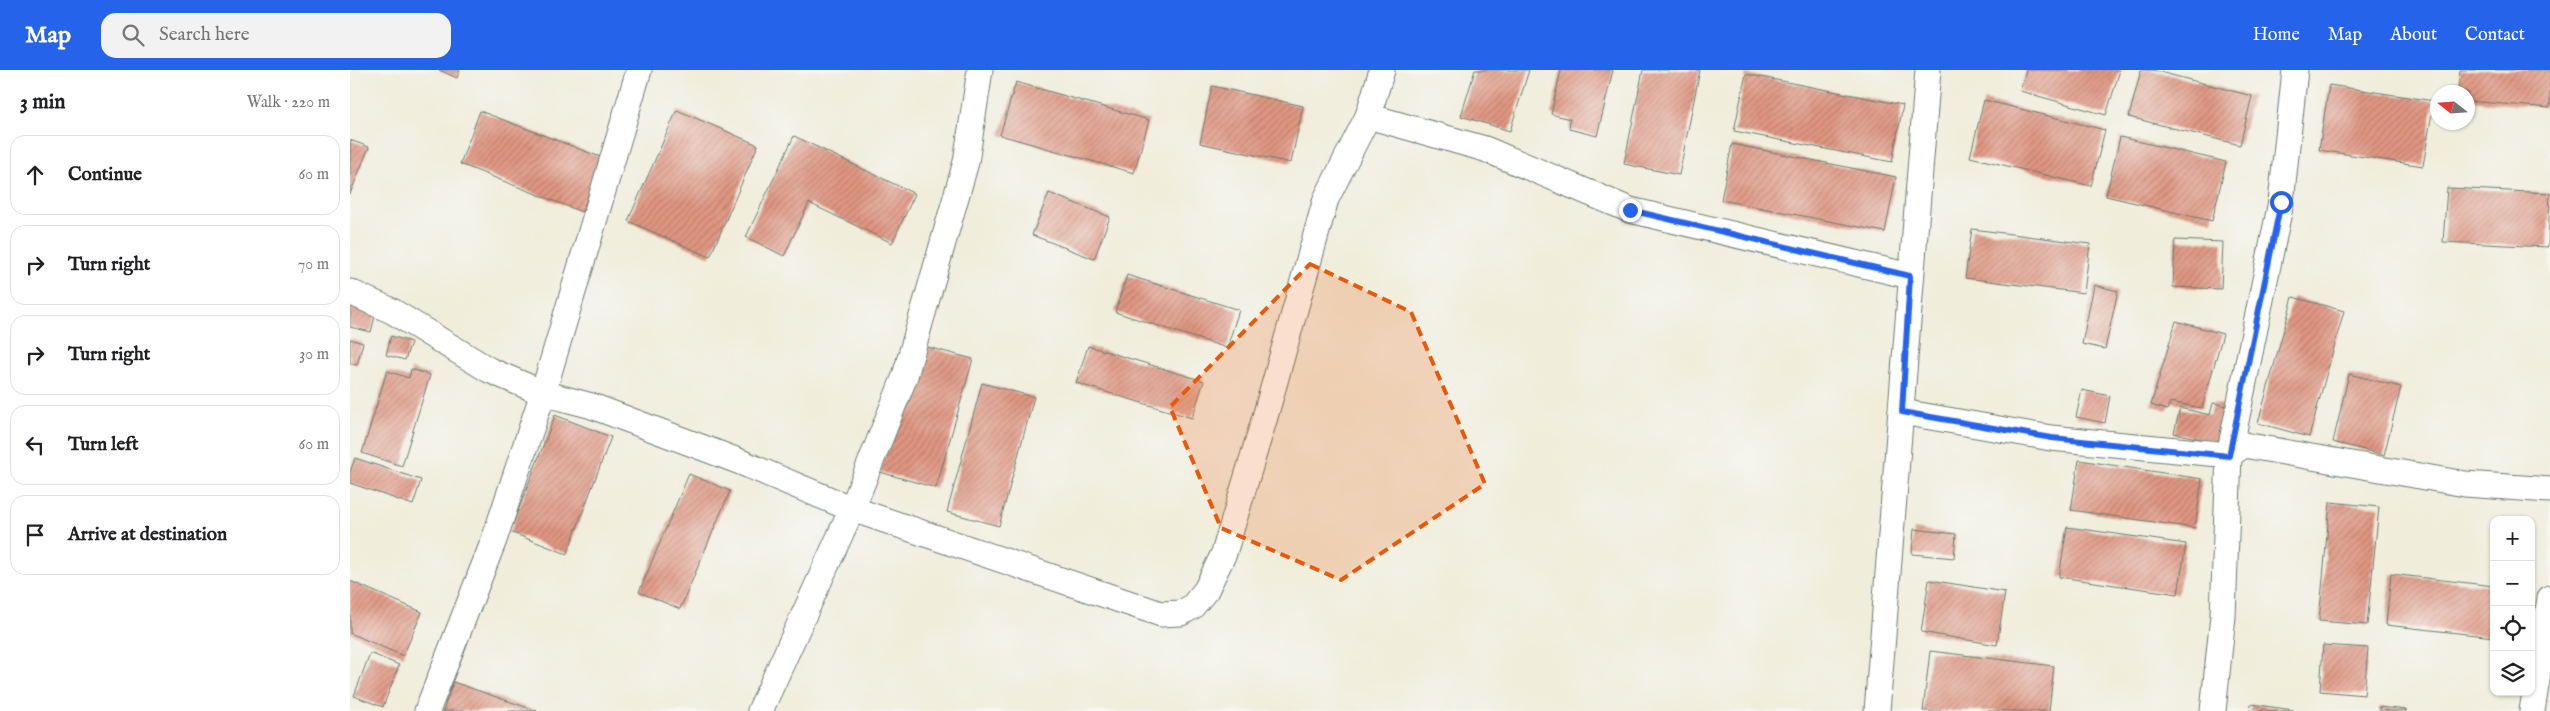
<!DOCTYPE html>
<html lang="en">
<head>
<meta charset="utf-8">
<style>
	:root { --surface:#fff; --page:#f2f2f2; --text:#202124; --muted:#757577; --line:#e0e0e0; --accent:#2563eb }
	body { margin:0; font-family:"IM FELL English",serif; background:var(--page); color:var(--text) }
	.controls { position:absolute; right:15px; bottom:15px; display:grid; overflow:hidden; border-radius:10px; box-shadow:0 1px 4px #0004 }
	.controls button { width:45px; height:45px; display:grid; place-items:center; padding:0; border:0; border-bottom:1px solid var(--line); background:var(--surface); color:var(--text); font:25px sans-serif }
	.compass { position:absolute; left:2080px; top:15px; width:45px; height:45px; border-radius:50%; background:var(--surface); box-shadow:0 1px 4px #0004; rotate:287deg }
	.stop { position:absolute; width:15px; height:15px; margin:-11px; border:4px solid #2563eb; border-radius:50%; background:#fff }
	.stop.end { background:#2563eb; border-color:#fff; box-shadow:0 1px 5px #0008 }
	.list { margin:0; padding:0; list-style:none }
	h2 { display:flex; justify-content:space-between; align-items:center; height:65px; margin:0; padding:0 20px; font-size:21px }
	h2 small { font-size:16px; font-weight:400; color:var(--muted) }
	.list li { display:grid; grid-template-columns:32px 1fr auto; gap:15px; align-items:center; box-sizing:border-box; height:80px; margin:0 10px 10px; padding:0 10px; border:1px solid var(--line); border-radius:15px }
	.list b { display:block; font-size:19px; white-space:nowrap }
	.list em { font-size:16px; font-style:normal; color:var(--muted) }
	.icon { flex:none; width:28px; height:28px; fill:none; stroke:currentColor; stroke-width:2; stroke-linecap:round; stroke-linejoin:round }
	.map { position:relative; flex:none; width:2200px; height:641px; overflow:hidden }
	header { display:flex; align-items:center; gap:30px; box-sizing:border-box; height:70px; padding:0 25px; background:var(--accent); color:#fff }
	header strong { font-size:24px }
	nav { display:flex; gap:28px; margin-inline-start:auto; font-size:18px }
	.search { width:350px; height:45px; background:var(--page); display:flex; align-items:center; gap:12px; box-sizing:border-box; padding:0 18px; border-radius:15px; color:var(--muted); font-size:19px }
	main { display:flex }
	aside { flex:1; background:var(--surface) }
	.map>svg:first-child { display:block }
	.building { fill:url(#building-hatch) }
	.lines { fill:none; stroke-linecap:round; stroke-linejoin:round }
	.street-casing { stroke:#687b6e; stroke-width:27 }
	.street { stroke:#fff; stroke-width:25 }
	.route { stroke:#2563eb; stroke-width:6 }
	.marked { fill:#e8590c; fill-opacity:0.2; stroke:#e8590c; stroke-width:4; stroke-dasharray:10 6; stroke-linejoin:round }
</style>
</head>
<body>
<header>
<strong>Map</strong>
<div class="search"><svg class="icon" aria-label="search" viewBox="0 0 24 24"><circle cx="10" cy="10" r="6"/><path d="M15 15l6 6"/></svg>Search here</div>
<nav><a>Home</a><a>Map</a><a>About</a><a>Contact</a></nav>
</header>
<main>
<aside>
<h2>3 min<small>Walk · 220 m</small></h2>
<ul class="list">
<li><svg class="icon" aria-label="ahead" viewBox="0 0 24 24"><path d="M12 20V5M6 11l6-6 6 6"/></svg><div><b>Continue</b></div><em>60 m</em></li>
<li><svg class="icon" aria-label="right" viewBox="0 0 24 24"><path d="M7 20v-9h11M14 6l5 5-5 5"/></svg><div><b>Turn right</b></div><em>70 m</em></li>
<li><svg class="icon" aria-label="right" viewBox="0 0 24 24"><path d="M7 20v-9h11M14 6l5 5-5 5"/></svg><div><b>Turn right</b></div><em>30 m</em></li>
<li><svg class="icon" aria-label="left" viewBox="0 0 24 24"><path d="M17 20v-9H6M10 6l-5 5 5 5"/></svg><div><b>Turn left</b></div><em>60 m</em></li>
<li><svg class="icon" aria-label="arrive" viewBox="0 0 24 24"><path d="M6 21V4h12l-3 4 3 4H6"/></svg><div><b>Arrive at destination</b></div></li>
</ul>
</aside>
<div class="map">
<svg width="2200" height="641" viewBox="0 0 2200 641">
	<defs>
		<pattern id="building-hatch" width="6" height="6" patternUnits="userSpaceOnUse" patternTransform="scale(1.25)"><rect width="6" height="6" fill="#e09682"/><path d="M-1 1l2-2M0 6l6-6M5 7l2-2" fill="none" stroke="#b57c6b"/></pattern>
	</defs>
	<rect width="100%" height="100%" fill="#f6f6f2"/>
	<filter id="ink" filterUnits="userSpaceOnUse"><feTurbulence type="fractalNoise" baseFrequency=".02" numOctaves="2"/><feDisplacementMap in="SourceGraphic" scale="10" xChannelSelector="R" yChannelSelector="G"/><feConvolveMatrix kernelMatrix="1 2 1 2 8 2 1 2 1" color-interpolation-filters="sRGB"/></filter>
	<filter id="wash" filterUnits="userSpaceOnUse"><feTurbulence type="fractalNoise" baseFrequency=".0096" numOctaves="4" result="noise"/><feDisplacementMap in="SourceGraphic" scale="20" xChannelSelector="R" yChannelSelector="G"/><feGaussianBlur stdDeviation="1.12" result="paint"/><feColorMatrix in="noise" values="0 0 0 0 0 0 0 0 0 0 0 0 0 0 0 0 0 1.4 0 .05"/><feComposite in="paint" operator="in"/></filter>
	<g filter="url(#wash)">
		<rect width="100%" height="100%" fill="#f0eddb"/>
		<g id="blocks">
			<g class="building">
				<path d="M 89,0 L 110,0 L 107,8 Z"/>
				<path d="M 1125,0 L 1179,0 L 1160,61 L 1111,46 Z"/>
				<path d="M 1211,0 L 1263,0 L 1247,66 L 1219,59 L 1220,49 L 1201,44 Z"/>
				<path d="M 1293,0 L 1350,0 L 1329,105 L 1274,94 Z"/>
				<path d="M 1676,0 L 1770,0 L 1756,45 L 1670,21 Z"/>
				<path d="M 1791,0 L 1802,0 L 1902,26 L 1890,75 L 1779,47 Z"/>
				<path d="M 2110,0 L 2200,0 L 2200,38 L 2118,31 L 2118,22 L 2108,22 Z"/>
				<path d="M 1396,4 L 1553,35 L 1542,92 L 1384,61 Z"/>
				<path d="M 666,12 L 799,50 L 784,103 L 650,65 Z"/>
				<path d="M 1979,15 L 2084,31 L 2073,96 L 1969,80 Z"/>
				<path d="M 862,16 L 953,36 L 941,93 L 850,73 Z"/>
				<path d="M 1634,30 L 1755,60 L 1741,116 L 1620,87 Z"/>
				<path d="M 327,40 L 408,75 L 360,187 L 278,151 Z"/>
				<path d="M 130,41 L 253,88 L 232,142 L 110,94 Z"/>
				<path d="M 444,66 L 565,124 L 542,173 L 459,133 L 434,186 L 396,167 Z"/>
				<path d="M 1770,67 L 1876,92 L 1862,151 L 1756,126 Z"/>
				<path d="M 0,70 L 19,77 L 0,124 Z"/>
				<path d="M 1382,74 L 1546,107 L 1535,162 L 1371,130 Z"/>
				<path d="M 2097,118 L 2200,123 L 2198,177 L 2093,172 Z"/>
				<path d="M 699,123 L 760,147 L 744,189 L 682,165 Z"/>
				<path d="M 1622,159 L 1740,174 L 1734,223 L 1615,208 Z"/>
				<path d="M 1825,170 L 1873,172 L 1871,219 L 1823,217 Z"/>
				<path d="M 777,205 L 889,240 L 877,278 L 765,242 Z"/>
				<path d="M 1744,215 L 1768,221 L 1755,279 L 1732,274 Z"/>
				<path d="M 1943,227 L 1994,241 L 1959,367 L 1908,353 Z"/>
				<path d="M 0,235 L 26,242 L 21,262 L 0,257 Z"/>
				<path d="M 1826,251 L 1873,264 L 1852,338 L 1820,332 L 1817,340 L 1801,335 Z"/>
				<path d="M 41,266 L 61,272 L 55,290 L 36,285 Z"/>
				<path d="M 0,269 L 13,273 L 7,295 L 0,293 Z"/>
				<path d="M 566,274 L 623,289 L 586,418 L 530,402 Z"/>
				<path d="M 738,276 L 854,311 L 842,348 L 726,313 Z"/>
				<path d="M 61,299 L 80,305 L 52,396 L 12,383 L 37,301 L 59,308 Z"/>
				<path d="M 1999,304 L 2051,317 L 2034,385 L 1983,372 Z"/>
				<path d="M 632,313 L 684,327 L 649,456 L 597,442 Z"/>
				<path d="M 1732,320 L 1760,326 L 1755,353 L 1726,347 Z"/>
				<path d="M 1863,333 L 1877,336 L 1869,373 L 1824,363 L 1830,338 L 1860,345 Z"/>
				<path d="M 205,345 L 261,367 L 217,484 L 160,462 Z"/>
				<path d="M 5,388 L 71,410 L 63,435 L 0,413 L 0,402 Z"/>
				<path d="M 1729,390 L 1852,409 L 1845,458 L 1721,440 Z"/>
				<path d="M 339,404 L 380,421 L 330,539 L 289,522 Z"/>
				<path d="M 1980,432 L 2029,437 L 2017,555 L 1969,551 Z"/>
				<path d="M 1717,457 L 1836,474 L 1828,524 L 1709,507 Z"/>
				<path d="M 1564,459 L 1606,464 L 1604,488 L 1562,484 Z"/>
				<path d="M 2041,504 L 2144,516 L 2144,567 L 2036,555 Z"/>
				<path d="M 1579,510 L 1655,522 L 1647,575 L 1571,562 Z"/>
				<path d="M 0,511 L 72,542 L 53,586 L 0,563 Z"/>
				<path d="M 1973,575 L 2018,578 L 2014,625 L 1970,621 Z"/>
				<path d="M 1580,581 L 1704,596 L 1699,641 L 1573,641 Z"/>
				<path d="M 20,583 L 49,595 L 33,637 L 4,626 Z"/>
				<path d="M 103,612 L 187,641 L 93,641 Z"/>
				<path d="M 1901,634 L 1943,640 L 1943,641 L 1900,641 Z"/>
				<path d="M 2029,637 L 2057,640 L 2056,641 L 2029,641 Z"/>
			</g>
		</g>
	</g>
	<g filter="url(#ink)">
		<use href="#blocks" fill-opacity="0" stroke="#687b6e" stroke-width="1"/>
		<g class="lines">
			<defs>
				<g id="street">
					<path d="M 1018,46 L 1135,79 L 1280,140 L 1560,206"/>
					<path d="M 0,222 L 42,241 L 139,300 L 193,323 L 242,336 L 388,391 L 502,439 L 555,306 L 616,92 L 630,0"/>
					<path d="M 1552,342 L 1701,368 L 1879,385 L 1894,375 L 2115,414 L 2200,420"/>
					<path d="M 77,641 L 144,470 L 193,323 L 289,0"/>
					<path d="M 410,641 L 502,439 L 811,544 L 831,543 L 842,537 L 856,520 L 874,483 L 915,347 L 976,129 L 1018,46 L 1032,0"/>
					<path d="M 1527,641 L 1578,0"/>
					<path d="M 1863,641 L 1873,546 L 1879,385 L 1931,132 L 1945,0"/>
					<path d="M 2182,641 L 2200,528"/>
				</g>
			</defs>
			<use href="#street" class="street-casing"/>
			<use href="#street" class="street"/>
		</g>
	</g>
	<g class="lines" filter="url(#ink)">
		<path class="route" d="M 1280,140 L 1560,206 L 1552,342 L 1702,368 L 1879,386 L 1931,132"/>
	</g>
	<path class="marked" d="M 960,194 L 1061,242 L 1135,414 L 991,510 L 871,458 L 820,337 Z"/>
</svg>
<div class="controls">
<button>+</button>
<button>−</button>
<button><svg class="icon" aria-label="locate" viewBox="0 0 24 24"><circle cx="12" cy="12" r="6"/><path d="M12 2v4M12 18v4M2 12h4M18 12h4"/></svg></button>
<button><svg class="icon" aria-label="layers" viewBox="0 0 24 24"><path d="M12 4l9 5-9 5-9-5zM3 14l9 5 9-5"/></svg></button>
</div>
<svg class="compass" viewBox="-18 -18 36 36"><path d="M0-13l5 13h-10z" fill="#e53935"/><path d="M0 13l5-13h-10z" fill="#757577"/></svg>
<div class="stop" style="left:1931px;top:132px"></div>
<div class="stop end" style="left:1280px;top:140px"></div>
</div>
</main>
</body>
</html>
